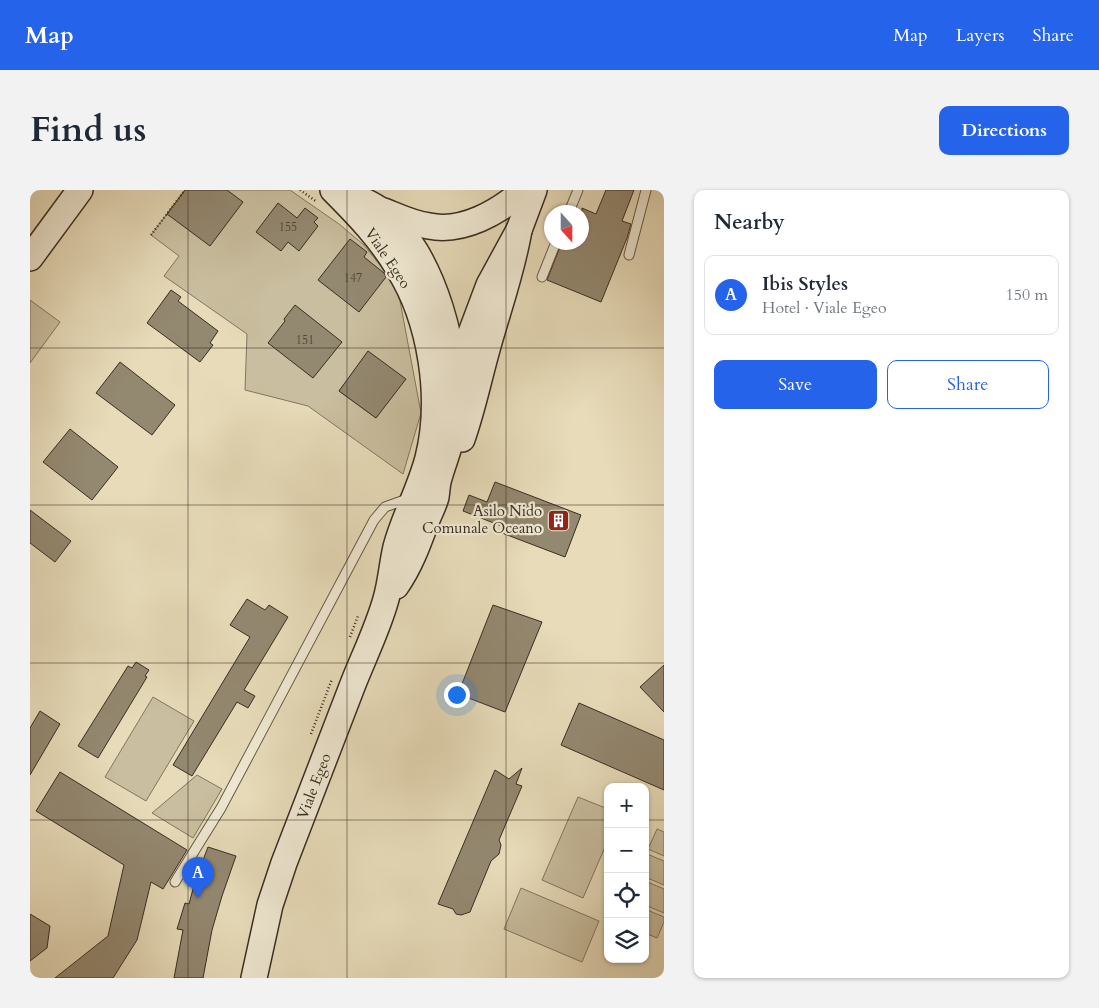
<!DOCTYPE html>
<html lang="en">
<head>
<meta charset="utf-8">
<style>
	:root { --surface:#fff; --page:#f2f2f3; --text:#1f2937; --muted:#747a83; --line:#e0e1e3; --accent:#2563eb }
	body { margin:0; font-family:Cardo,serif; background:var(--page); color:var(--text) }
	.controls { position:absolute; right:15px; bottom:15px; display:grid; overflow:hidden; border-radius:10px; box-shadow:0 1px 4px #0004 }
	.controls button { width:45px; height:45px; display:grid; place-items:center; padding:0; border:0; border-bottom:1px solid var(--line); background:var(--surface); color:var(--text); font:25px sans-serif }
	.compass { position:absolute; left:514px; top:15px; width:45px; height:45px; border-radius:50%; background:var(--surface); box-shadow:0 1px 4px #0004; rotate:159deg }
	.you { position:absolute; left:426px; top:504px; width:18px; height:18px; margin:-12px; border:4px solid #fff; border-radius:50%; background:#1a73e8; box-shadow:0 0 0 8px #1a73e833 }
	.badge { display:grid; place-items:center; width:32px; height:32px; border-radius:50%; background:var(--accent); color:#fff; font-size:16px; font-weight:700 }
	.pin { position:absolute; translate:-50% -41px; filter:drop-shadow(0 1px 2px #0008) }
	.pin::after { content:''; position:absolute; top:26px; width:18px; height:15px; background:inherit; clip-path:polygon(0 0,100% 0,50% 100%) }
	.list { margin:0; padding:0; list-style:none }
	h2 { display:flex; justify-content:space-between; align-items:center; height:65px; margin:0; padding:0 20px; font-size:21px }
	h2 small { font-size:16px; font-weight:400; color:var(--muted) }
	.list li { display:grid; grid-template-columns:32px 1fr auto; gap:15px; align-items:center; box-sizing:border-box; height:80px; margin:0 10px 10px; padding:0 10px; border:1px solid var(--line); border-radius:10px }
	.list b { display:block; font-size:19px; white-space:nowrap }
	.list p { margin:0; font-size:16px; white-space:nowrap; color:var(--muted) }
	.list em { font-size:16px; font-style:normal; color:var(--muted) }
	.actions { display:flex; gap:10px; padding:15px 20px }
	.actions a { flex:1; padding:11px 0; border:1px solid var(--accent); border-radius:10px; text-align:center; font-size:18px; color:var(--accent) }
	.actions .main { background:var(--accent); color:#fff }
	.icon { flex:none; width:28px; height:28px; fill:none; stroke:currentColor; stroke-width:2; stroke-linecap:round; stroke-linejoin:round }
	.map { position:relative; flex:none; width:634px; height:788px; overflow:hidden; border-radius:10px }
	header { display:flex; align-items:center; gap:30px; box-sizing:border-box; height:70px; padding:0 25px; background:var(--accent); color:#fff }
	header strong { font-size:24px }
	nav { display:flex; gap:28px; margin-inline-start:auto; font-size:18px }
	.intro { display:flex; align-items:center; justify-content:space-between; box-sizing:border-box; height:120px; padding:0 30px }
	h1 { margin:0; font-size:35px }
	.button { padding:12px 22px; border-radius:10px; background:var(--accent); color:#fff; font-size:18px; font-weight:700 }
	main { display:flex; gap:30px; padding:0 30px }
	aside { flex:1; background:var(--surface); border-radius:10px; box-shadow:0 1px 4px #0004 }
	.map>svg:first-child { display:block }
	.green { fill:#c9be9f; stroke:#817660; fill-rule:evenodd }
	.building { fill:#938870; stroke:#392e21 }
	.lines { fill:none; stroke-linecap:round; stroke-linejoin:round }
	.lane-casing { stroke:#645947; stroke-width:11 }
	.secondary-casing { stroke:#392e21; stroke-width:28 }
	.path { stroke:#392e21; stroke-width:2.5; stroke-dasharray:1 2.5; stroke-linecap:butt }
	.lane { stroke:#efe8d2; stroke-width:9 }
	.secondary { stroke:#efe8d2; stroke-width:25 }
	.grid { fill:none; stroke:#392e21; stroke-width:1; stroke-opacity:0.55 }
	.labels { text-anchor:middle; dominant-baseline:central; stroke-width:4.5; stroke-linejoin:round; paint-order:stroke }
	.number-label { font-size:12px; fill:#504435 }
	.street-label { font-size:15px; fill:#392e21; stroke:#efe8d2 }
	.poi-label { font-size:15px; fill:#392e21; stroke:#efe8d2; text-anchor:end }
</style>
</head>
<body>
<header>
<strong>Map</strong>
<nav><a>Map</a><a>Layers</a><a>Share</a></nav>
</header>
<div class="intro"><h1>Find us</h1><a class="button">Directions</a></div>
<main>
<div class="map">
<svg width="634" height="788" viewBox="0 0 634 788">
	<rect width="100%" height="100%" fill="#e7dbb9"/>
	<filter id="stains"><feTurbulence type="fractalNoise" baseFrequency=".004" numOctaves="4"/><feColorMatrix values="0 0 0 0 .2 0 0 0 0 .09 0 0 0 0 .02 0 0 0 .5 -.17"/></filter>
	<radialGradient id="worn" r=".72"><stop offset=".6" stop-color="#630" stop-opacity="0"/><stop offset="1" stop-color="#630" stop-opacity=".3"/></radialGradient>
	<g class="green">
		<path d="M 155,0 L 260,0 L 309,34 L 334,55 L 357,84 L 365,97 L 370,111 L 391,223 L 373,284 L 278,216 L 215,200 L 217,144 L 134,86 L 149,66 L 121,45 ZM 338,162 L 375,189 L 346,228 L 309,201 Z"/>
		<path d="M 0,110 L 30,132 L 0,173 Z"/>
		<path d="M 123,507 L 164,531 L 116,611 L 75,587 Z"/>
		<path d="M 167,585 L 192,599 L 163,648 L 122,623 Z"/>
		<path d="M 548,607 L 578,619 L 578,650 L 553,708 L 512,690 Z"/>
		<path d="M 627,639 L 634,642 L 634,666 L 618,659 Z"/>
		<path d="M 617,664 L 634,671 L 634,695 L 615,687 Z"/>
		<path d="M 615,691 L 634,699 L 634,723 L 615,715 Z"/>
		<path d="M 491,698 L 569,731 L 552,772 L 474,739 Z"/>
		<path d="M 615,719 L 634,727 L 634,732 L 627,748 L 615,743 Z"/>
	</g>
	<g class="building">
		<path d="M 155,0 L 197,0 L 213,12 L 180,56 L 137,24 Z"/>
		<path d="M 576,0 L 604,0 L 592,31 L 601,34 L 597,48 L 571,112 L 517,90 L 532,52 L 552,52 L 552,18 L 566,24 Z"/>
		<path d="M 248,13 L 267,28 L 275,18 L 288,28 L 284,32 L 288,36 L 269,61 L 258,52 L 251,61 L 226,42 Z"/>
		<path d="M 320,49 L 337,62 L 334,67 L 354,83 L 356,87 L 329,122 L 288,90 Z"/>
		<path d="M 141,100 L 151,107 L 148,111 L 188,141 L 180,153 L 183,155 L 170,172 L 117,133 Z"/>
		<path d="M 265,115 L 312,152 L 283,188 L 238,153 L 255,131 L 254,129 Z"/>
		<path d="M 338,161 L 376,189 L 346,228 L 309,201 Z"/>
		<path d="M 90,172 L 145,215 L 122,245 L 66,203 Z"/>
		<path d="M 40,239 L 88,277 L 62,310 L 13,272 Z"/>
		<path d="M 465,292 L 551,325 L 535,367 L 472,343 L 474,337 L 433,321 L 439,305 L 457,312 Z"/>
		<path d="M 0,320 L 41,351 L 25,372 L 0,353 Z"/>
		<path d="M 217,409 L 235,420 L 239,415 L 258,427 L 214,500 L 225,506 L 218,518 L 207,512 L 162,586 L 143,575 L 220,447 L 200,435 Z"/>
		<path d="M 463,415 L 512,432 L 475,522 L 428,504 Z"/>
		<path d="M 106,472 L 119,480 L 115,486 L 117,487 L 68,568 L 48,556 L 98,476 L 102,478 Z"/>
		<path d="M 634,475 L 634,522 L 610,497 Z"/>
		<path d="M 549,513 L 634,550 L 634,600 L 531,555 Z"/>
		<path d="M 10,521 L 30,534 L 0,585 L 0,538 Z"/>
		<path d="M 492,578 L 486,594 L 492,596 L 469,650 L 471,655 L 469,664 L 461,671 L 440,722 L 431,725 L 426,724 L 423,719 L 408,714 L 465,580 L 479,589 Z"/>
		<path d="M 30,582 L 157,660 L 133,699 L 121,692 L 107,750 L 83,788 L 25,788 L 78,746 L 94,675 L 6,621 Z"/>
		<path d="M 178,657 L 206,666 L 192,706 L 182,740 L 173,788 L 144,788 L 153,740 L 147,739 L 155,713 L 159,714 L 171,669 L 173,670 Z"/>
		<path d="M 0,724 L 20,736 L 17,758 L 0,771 Z"/>
	</g>
	<g class="lines">
		<defs>
			<g id="lane">
				<path d="M 539,22 L 548,0"/>
				<path d="M 599,65 L 616,0"/>
				<path d="M 512,87 L 526,52"/>
				<path d="M 145,692 L 191,618 L 344,330 L 355,317 L 380,308"/>
			</g>
			<g id="secondary">
				<path d="M 313,1 C 325,7 339,12 350,20 C 404,60 432,169 424,234 C 422,253 414,270 409,288 C 407,294 407,301 406,307 C 404,315 399,324 396,332 C 388,354 380,376 366,396"/>
				<path d="M 354,21 C 369,27 383,34 399,36 C 433,43 469,22 494,0"/>
				<path d="M 0,68 L 50,0"/>
				<path d="M 426,183 L 459,95 L 489,40 L 504,0"/>
				<path d="M 432,249 C 442,221 448,192 456,163 C 467,122 482,82 489,40"/>
				<path d="M 224,788 L 240,715 L 254,673 C 277,613 300,554 323,494 C 334,466 348,438 356,409 C 361,392 362,374 366,357 C 374,327 390,299 398,268 C 413,208 401,130 368,78 C 351,49 327,24 303,0"/>
			</g>
		</defs>
		<use href="#lane" class="lane-casing"/>
		<use href="#secondary" class="secondary-casing"/>
		<g class="path">
			<path d="M 270,0 L 287,12"/>
			<path d="M 121,45 L 155,0"/>
			<path d="M 320,447 L 328,426"/>
			<path d="M 281,544 L 302,489"/>
		</g>
		<use href="#lane" class="lane"/>
		<use href="#secondary" class="secondary"/>
	</g>
	<path class="grid" d="M 158,0 L 158,788M 317,0 L 317,788M 476,0 L 476,788M 0,158 L 634,158M 0,315 L 634,315M 0,473 L 634,473M 0,630 L 578,630M 615,630 L 634,630"/>
	<defs>
		<symbol id="building-square" viewBox="-11 -11 22 22"><rect x="-9" y="-9" width="18" height="18" rx="4" fill="#8f2418" stroke="#efe8d2"/><path d="M-4-6H4V6H1V3H-1V6H-4ZM-2.5-4.3h1.7v1.8h-1.7ZM.8-4.3h1.7v1.8H.8ZM-2.5-1h1.7V.8h-1.7ZM.8-1h1.7V.8H.8Z" fill="#fff"/></symbol>
	</defs>
	<g fill-rule="evenodd">
		<use href="#building-square" x="516" y="318" width="25" height="25"/>
	</g>
	<g class="labels">
		<g class="number-label">
			<text x="258" y="37">155</text>
			<text x="323" y="88">147</text>
			<text x="275" y="150">151</text>
		</g>
		<g class="street-label">
			<text transform="translate(358 68) rotate(56)">Viale Egeo</text>
			<text transform="translate(284 596) rotate(-69)">Viale Egeo</text>
		</g>
		<g class="poi-label">
			<text x="512" y="321">Asilo Nido<tspan x="512" dy="17">Comunale Oceano</tspan></text>
		</g>
	</g>
	<rect width="100%" height="100%" filter="url(#stains)"/>
	<rect width="100%" height="100%" fill="url(#worn)"/>
</svg>
<div class="controls">
<button>+</button>
<button>−</button>
<button><svg class="icon" aria-label="locate" viewBox="0 0 24 24"><circle cx="12" cy="12" r="6"/><path d="M12 2v4M12 18v4M2 12h4M18 12h4"/></svg></button>
<button><svg class="icon" aria-label="layers" viewBox="0 0 24 24"><path d="M12 4l9 5-9 5-9-5zM3 14l9 5 9-5"/></svg></button>
</div>
<svg class="compass" viewBox="-18 -18 36 36"><path d="M0-13l5 13h-10z" fill="#e53935"/><path d="M0 13l5-13h-10z" fill="#747a83"/></svg>
<div class="you"></div>
<div class="pin badge" style="left:168px;top:708px">A</div>
</div>
<aside>
<h2>Nearby<small></small></h2>
<ul class="list">
<li><span class="badge">A</span><div><b>Ibis Styles</b><p>Hotel · Viale Egeo</p></div><em>150 m</em></li>
</ul>
<div class="actions"><a class="main">Save</a><a>Share</a></div>
</aside>
</main>
</body>
</html>
